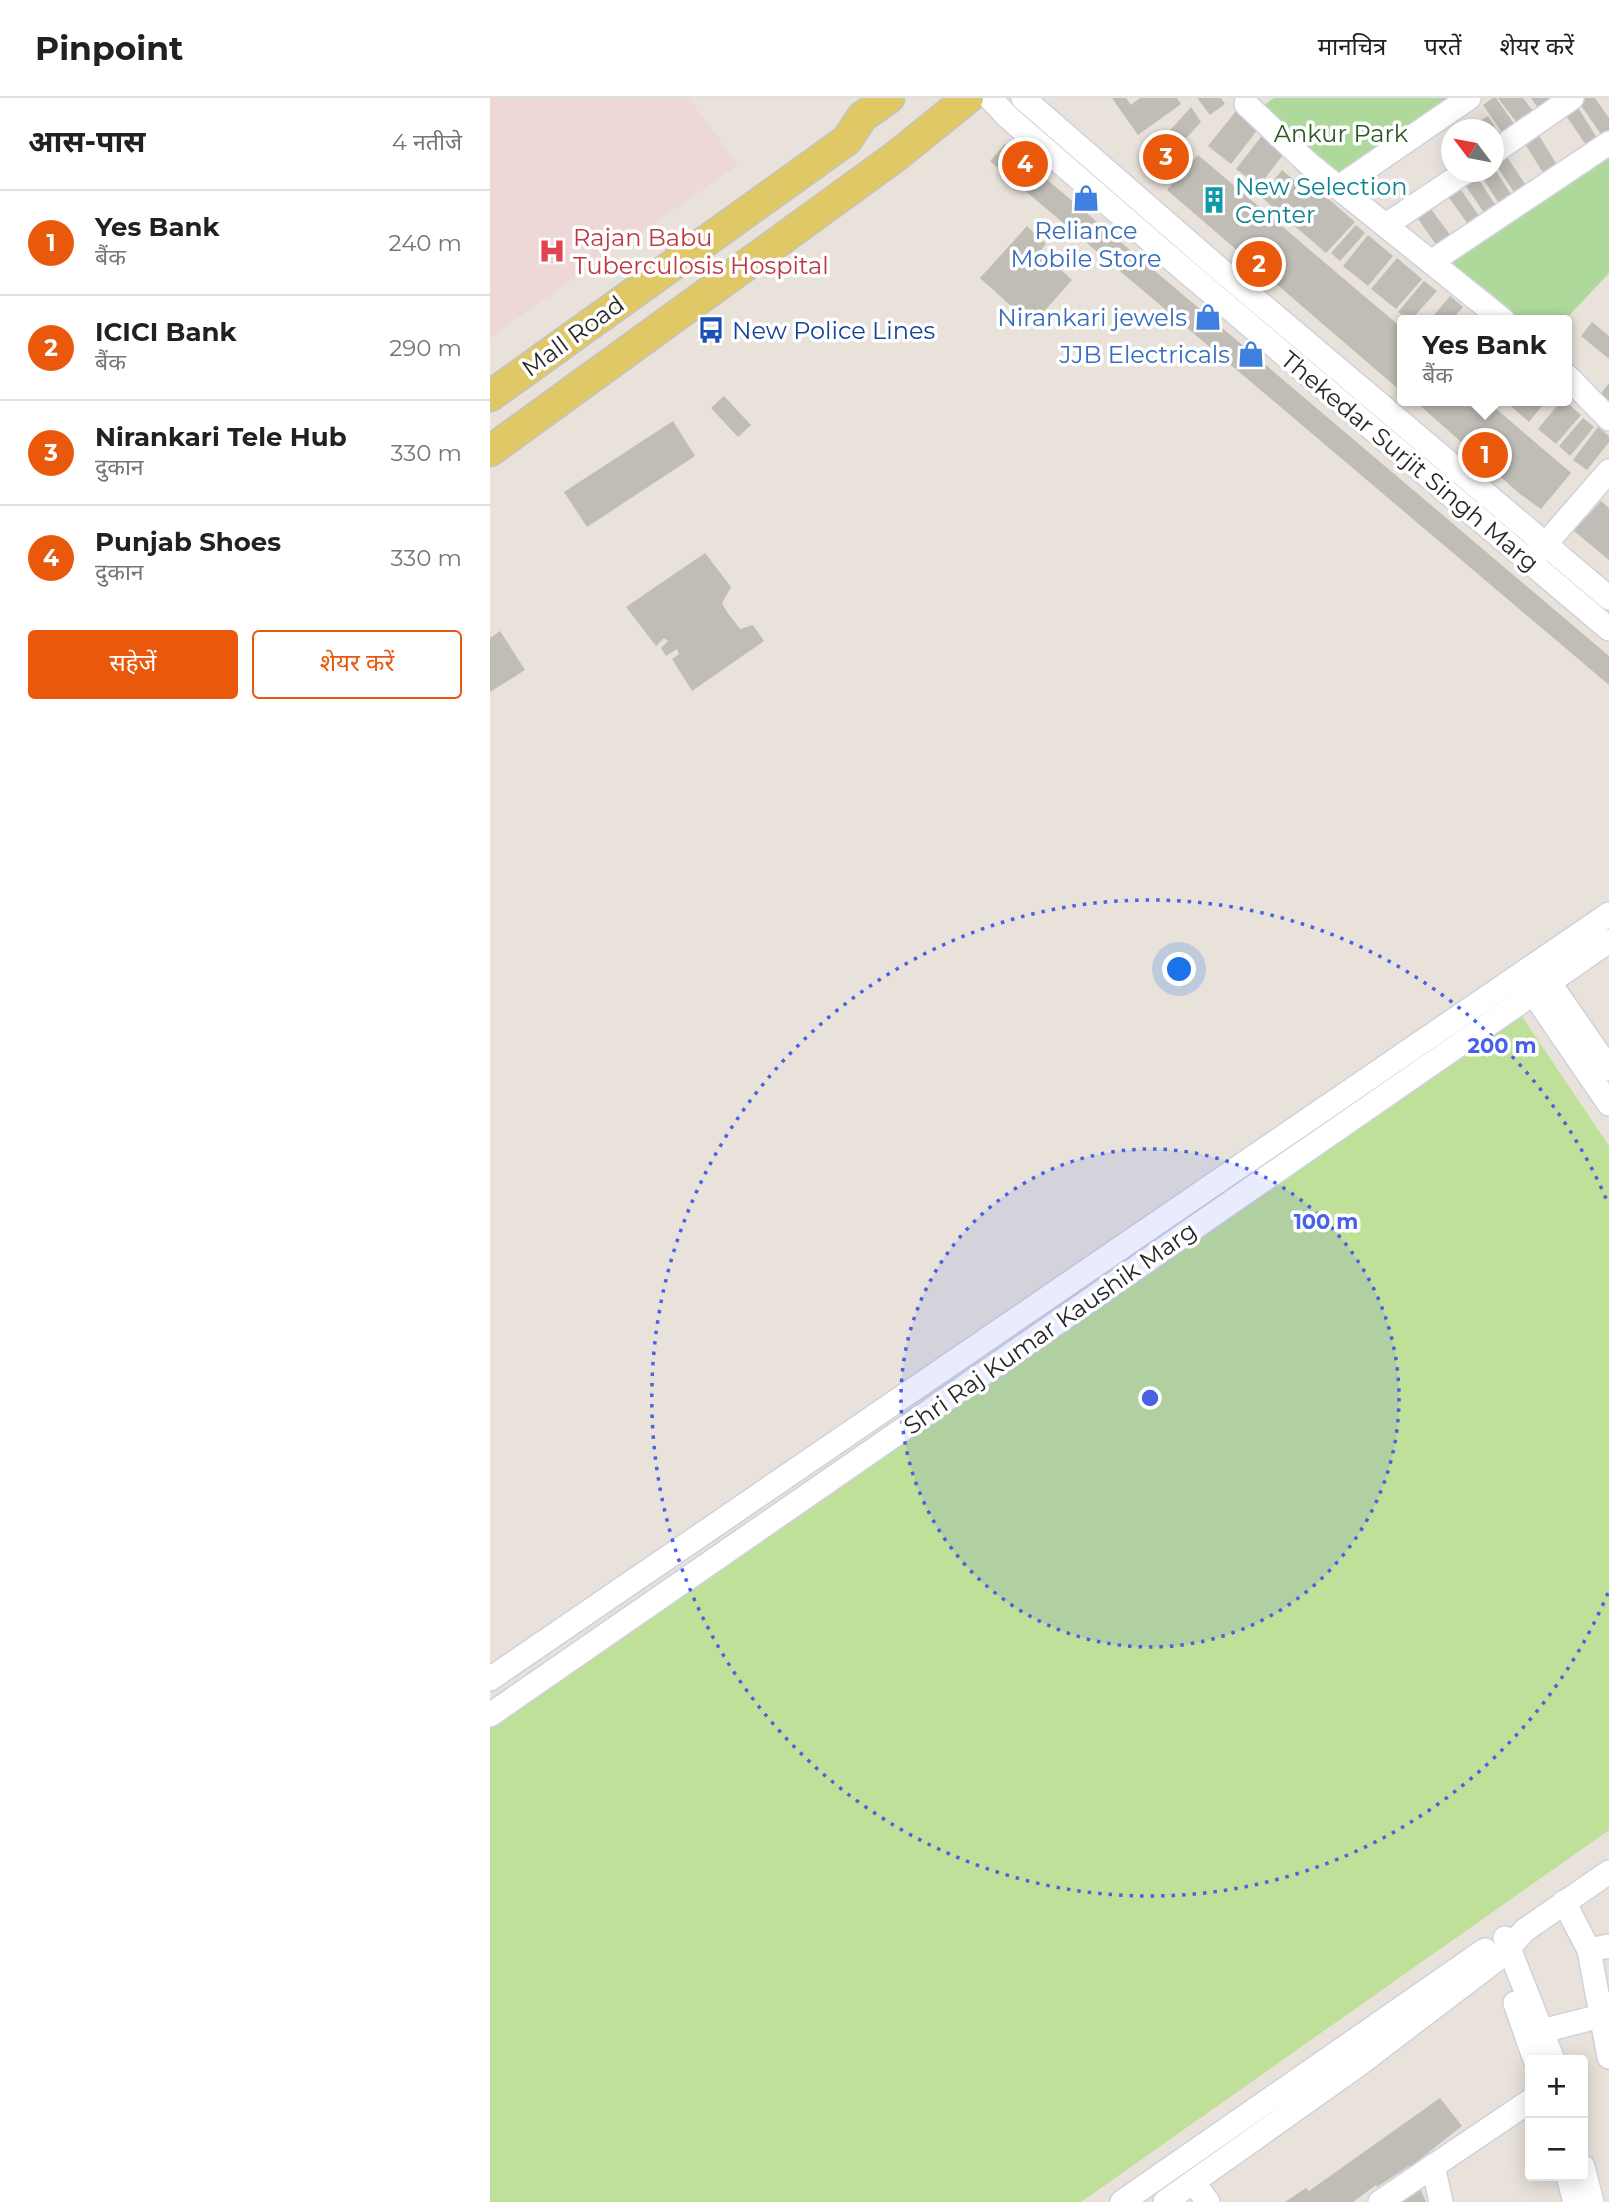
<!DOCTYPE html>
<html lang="hi">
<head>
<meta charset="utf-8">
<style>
	:root { --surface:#fff; --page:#f2f2f2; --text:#202124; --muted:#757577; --line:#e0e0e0; --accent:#ea580c }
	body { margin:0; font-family:Montserrat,"Noto Sans Devanagari",sans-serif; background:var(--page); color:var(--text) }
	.controls { position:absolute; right:21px; bottom:21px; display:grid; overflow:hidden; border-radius:7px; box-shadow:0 4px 18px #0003 }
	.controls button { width:63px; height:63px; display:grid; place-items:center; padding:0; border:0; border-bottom:2px solid var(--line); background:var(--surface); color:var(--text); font:35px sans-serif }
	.compass { position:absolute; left:951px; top:21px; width:63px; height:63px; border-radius:50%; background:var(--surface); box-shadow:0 4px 18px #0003; rotate:302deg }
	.you { position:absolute; left:690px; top:872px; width:24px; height:24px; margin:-18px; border:5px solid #fff; border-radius:50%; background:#1a73e8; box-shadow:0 0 0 10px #1a73e833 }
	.badge { display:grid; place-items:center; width:46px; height:46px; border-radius:50%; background:var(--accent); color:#fff; font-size:23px; font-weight:700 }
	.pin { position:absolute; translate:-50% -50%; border:4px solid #fff; box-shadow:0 2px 7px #0006 }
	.popup { position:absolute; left:907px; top:217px; width:175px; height:91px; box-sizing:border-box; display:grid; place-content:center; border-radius:7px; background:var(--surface); filter:drop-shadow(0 2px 5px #0005); font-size:23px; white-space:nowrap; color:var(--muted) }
	.popup b { font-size:26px; color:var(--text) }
	.popup::after { content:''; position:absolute; left:50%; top:100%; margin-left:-14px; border:14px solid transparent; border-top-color:var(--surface) }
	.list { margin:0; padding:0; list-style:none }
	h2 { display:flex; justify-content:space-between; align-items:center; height:91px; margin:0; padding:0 28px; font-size:30px }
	h2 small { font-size:23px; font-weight:400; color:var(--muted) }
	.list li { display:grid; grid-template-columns:46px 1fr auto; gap:21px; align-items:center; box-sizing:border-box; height:105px; padding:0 28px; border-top:2px solid var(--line) }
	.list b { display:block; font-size:26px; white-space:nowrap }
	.list p { margin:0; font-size:23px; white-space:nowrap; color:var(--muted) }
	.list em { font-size:23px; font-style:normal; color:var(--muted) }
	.actions { display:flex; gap:14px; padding:21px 28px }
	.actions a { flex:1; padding:16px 0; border:2px solid var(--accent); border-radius:7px; text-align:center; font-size:24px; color:var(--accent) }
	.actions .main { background:var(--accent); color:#fff }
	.map { position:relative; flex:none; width:1119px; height:2104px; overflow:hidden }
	header { display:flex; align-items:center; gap:42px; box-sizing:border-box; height:98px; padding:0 35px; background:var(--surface); border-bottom:2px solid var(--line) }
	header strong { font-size:33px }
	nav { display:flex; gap:38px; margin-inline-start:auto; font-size:24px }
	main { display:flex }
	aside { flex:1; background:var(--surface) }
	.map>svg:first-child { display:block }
	.medical { fill:#eed7d7 }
	.green { fill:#aed99b }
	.pitch { fill:#bfe098 }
	.building { fill:#c0bcb6 }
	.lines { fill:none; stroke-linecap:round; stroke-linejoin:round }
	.minor-casing { stroke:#cfd1de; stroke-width:26 }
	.major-casing { stroke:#c3c3c3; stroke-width:33 }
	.minor { stroke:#fff; stroke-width:23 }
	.major { stroke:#e0c866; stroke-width:30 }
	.ring { fill:none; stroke:#4961e5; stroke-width:3.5; stroke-dasharray:3.5 7 }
	.labels { text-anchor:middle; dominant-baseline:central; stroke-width:7; stroke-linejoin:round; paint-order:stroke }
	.park-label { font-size:24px; fill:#2a5a20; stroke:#fff }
	.culture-label { font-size:24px; fill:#0d838f; stroke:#fff; text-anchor:start }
	.shop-label { font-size:24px; fill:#366cbe; stroke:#fff; text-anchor:end }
	.health-label { font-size:24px; fill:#be3a42; stroke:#fff; text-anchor:start }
	.transit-label { font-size:24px; fill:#164399; stroke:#fff; text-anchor:start }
	.street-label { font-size:24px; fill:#272727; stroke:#fff }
	.centre { fill:#4961e5; stroke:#fff; stroke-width:3.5 }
	.ring-label { font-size:21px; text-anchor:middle; font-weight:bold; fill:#4961e5; stroke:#fff; stroke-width:7; stroke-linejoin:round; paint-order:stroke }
</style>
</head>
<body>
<header>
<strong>Pinpoint</strong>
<nav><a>मानचित्र</a><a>परतें</a><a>शेयर करें</a></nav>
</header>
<main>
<aside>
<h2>आस-पास<small>4 नतीजे</small></h2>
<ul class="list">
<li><span class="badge">1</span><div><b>Yes Bank</b><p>बैंक</p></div><em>240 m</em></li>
<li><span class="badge">2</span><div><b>ICICI Bank</b><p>बैंक</p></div><em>290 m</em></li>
<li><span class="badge">3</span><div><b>Nirankari Tele Hub</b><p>दुकान</p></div><em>330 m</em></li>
<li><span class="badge">4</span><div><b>Punjab Shoes</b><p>दुकान</p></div><em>330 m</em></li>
</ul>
<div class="actions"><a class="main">सहेजें</a><a>शेयर करें</a></div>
</aside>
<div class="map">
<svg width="1119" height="2104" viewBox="0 0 1119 2104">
	<rect width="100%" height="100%" fill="#e8e2da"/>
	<path class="medical" d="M 0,0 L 199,0 L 248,67 L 0,239 Z"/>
	<g class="green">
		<path d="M 784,0 L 960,0 L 850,81 L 768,12 Z"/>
		<path d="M 1119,58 L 1119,175 L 1075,222 L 1027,222 L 951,166 Z"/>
	</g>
	<path class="pitch" d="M 1029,914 L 1119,1048 L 1119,1732 L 591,2104 L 0,2104 L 0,1618 Z"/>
	<g class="building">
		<path d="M 622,0 L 636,0 L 641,7 L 650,0 L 687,0 L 691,6 L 648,37 Z"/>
		<path d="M 707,0 L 731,0 L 735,6 L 720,17 Z"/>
		<path d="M 1003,0 L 1006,0 L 1030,34 L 1018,43 L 993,7 Z"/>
		<path d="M 1008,0 L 1033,0 L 1049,21 L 1033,33 Z"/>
		<path d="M 1041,0 L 1070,0 L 1054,18 Z"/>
		<path d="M 1092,0 L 1105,0 L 1119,20 L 1119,35 L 1113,39 L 1088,3 Z"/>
		<path d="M 1085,5 L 1109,43 L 1098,50 L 1073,13 Z"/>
		<path d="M 701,9 L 711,24 L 670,69 L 657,58 Z"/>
		<path d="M 746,13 L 769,30 L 741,66 L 718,48 Z"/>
		<path d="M 998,18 L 1015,45 L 1004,53 L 1004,32 L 988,32 L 985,26 Z"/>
		<path d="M 1047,34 L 1070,72 L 1057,81 L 1033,43 Z"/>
		<path d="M 774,35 L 796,53 L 769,88 L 746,71 Z"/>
		<path d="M 515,46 L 1119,558 L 1119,587 L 500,63 Z"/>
		<path d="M 1015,56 L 1041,95 L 1029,102 L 1004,64 Z"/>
		<path d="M 708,57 L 913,231 L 913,295 L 677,92 Z"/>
		<path d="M 1004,70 L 1026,104 L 1013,112 L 989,74 L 1004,74 Z"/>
		<path d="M 792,72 L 805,83 L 811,77 L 865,124 L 836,155 L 771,99 Z"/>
		<path d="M 985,76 L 1010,114 L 999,122 L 973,84 Z"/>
		<path d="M 969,89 L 994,125 L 983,133 L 957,97 Z"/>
		<path d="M 941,111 L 966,145 L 952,155 L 928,121 Z"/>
		<path d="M 866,127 L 875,135 L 850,163 L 841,155 Z"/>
		<path d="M 537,128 L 556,146 L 550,153 L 582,182 L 542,227 L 490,180 Z"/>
		<path d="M 878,137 L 903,158 L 878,188 L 853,168 Z"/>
		<path d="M 907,160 L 932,181 L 906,211 L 881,191 Z"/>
		<path d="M 934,183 L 947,193 L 921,222 L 919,222 L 908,214 Z"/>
		<path d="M 960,198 L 973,209 L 962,222 L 940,222 Z"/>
		<path d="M 1102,224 L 1119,238 L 1119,261 L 1091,238 Z"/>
		<path d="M 1119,285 L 1119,305 L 1109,298 Z"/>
		<path d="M 234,298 L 261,327 L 248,339 L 221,310 Z"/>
		<path d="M 921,303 L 997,303 L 1081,375 L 1051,411 L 1030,396 L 927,305 L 926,307 Z"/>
		<path d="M 1015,303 L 1056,303 L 1039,324 Z"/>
		<path d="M 1071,303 L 1075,303 L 1091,317 L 1066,346 L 1048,331 Z"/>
		<path d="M 1093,320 L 1104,329 L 1080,358 L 1069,348 Z"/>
		<path d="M 183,323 L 205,358 L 97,429 L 74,394 Z"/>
		<path d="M 1108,329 L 1119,338 L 1119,344 L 1097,372 L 1083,362 Z"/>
		<path d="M 1111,403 L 1119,410 L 1119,462 L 1084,433 Z"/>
		<path d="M 215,455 L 241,489 L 232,505 L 237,514 L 250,531 L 263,527 L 274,543 L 202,593 L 182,561 L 189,556 L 187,551 L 176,558 L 171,550 L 178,543 L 174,540 L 166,548 L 136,509 Z"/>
		<path d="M 10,533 L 35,572 L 0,594 L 0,540 Z"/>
		<path d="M 950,2000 L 972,2028 L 920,2069 L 919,2068 L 887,2089 L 886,2087 L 863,2104 L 795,2104 L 816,2090 L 819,2093 Z"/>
		<path d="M 929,2088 L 936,2104 L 908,2104 Z"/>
	</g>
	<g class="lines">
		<defs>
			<g id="minor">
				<path d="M 500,0 L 518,19 L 698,175 L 1119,531"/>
				<path d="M 533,0 L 719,162 L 1119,500"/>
				<path d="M 756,6 L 819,66 L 1013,222"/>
				<path d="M 1004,54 L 1082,0"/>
				<path d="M 849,89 L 979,0"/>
				<path d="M 896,127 L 975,74"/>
				<path d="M 941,164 L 1119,45"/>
				<path d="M 1077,278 L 1119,321"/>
				<path d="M 1046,457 L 1119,373"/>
				<path d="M 1050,871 L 1119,971"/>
				<path d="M 1034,882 L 1119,1006"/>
				<path d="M 0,1581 L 1119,816"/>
				<path d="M 0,1617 L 1119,843"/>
				<path d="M 1074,1804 L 1099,1852 L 1119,1848"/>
				<path d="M 1015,1840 L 1063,1962"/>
				<path d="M 1099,1852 L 1119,1959"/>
				<path d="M 1025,1905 L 1045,1962"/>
				<path d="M 1052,1933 L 1119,1916"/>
				<path d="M 943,2068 L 951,2104"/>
				<path d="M 1093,2069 L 1102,2104"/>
				<path d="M 1078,2078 L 1085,2104"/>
				<path d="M 703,2084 L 718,2104"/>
				<path d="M 632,2104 L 995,1852"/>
				<path d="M 675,2104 L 868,1967 L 1010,1859 L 1035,1832 L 1119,1774"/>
				<path d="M 890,2104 L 1040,2003"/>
			</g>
			<g id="major">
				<path d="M 0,298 L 357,42 L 372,19 L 399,0"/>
				<path d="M 0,353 L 405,59 L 478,0"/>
			</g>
		</defs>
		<use href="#minor" class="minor-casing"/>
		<use href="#major" class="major-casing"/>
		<use href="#minor" class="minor"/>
		<use href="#major" class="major"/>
	</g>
	<circle cx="660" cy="1300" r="249" fill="#4961e5" fill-opacity=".12"/>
	<g class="ring">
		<circle cx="660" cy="1300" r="249"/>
		<path d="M1118 1495A498 498 0 1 1 1118 1105"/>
	</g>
	<defs>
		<symbol id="shop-bare" viewBox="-9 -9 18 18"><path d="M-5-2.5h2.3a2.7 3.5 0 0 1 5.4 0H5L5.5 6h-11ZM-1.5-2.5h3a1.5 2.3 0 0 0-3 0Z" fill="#3f7fe0" stroke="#fff" stroke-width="2.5" paint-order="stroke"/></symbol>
		<symbol id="building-bare" viewBox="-9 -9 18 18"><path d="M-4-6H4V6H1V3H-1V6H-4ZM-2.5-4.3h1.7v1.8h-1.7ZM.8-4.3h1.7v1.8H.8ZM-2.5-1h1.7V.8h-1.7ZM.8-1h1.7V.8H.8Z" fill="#0f9aa8" stroke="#fff" stroke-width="2.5" paint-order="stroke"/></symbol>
		<symbol id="hospital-bare" viewBox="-9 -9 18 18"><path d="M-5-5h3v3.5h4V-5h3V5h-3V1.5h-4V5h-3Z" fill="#e0444e" stroke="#fff" stroke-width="2.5" paint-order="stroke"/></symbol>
		<symbol id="bus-bare" viewBox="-9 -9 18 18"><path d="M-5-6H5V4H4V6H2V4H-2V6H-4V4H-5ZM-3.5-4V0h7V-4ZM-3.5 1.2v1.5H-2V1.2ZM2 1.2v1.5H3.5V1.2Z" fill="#1a4fb4" stroke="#fff" stroke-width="2.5" paint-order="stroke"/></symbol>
	</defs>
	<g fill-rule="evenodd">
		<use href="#shop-bare" x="577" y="81" width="38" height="38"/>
		<use href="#building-bare" x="705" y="83" width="38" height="38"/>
		<use href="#hospital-bare" x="43" y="134" width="38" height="38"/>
		<use href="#shop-bare" x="699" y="200" width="38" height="38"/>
		<use href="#bus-bare" x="202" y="213" width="38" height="38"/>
		<use href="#shop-bare" x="742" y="237" width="38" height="38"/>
	</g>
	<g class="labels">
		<g class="park-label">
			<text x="851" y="35">Ankur Park</text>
		</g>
		<g class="culture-label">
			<text x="745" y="88">New Selection<tspan x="745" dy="28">Center</tspan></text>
		</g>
		<g class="shop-label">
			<text x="596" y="132" text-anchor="middle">Reliance<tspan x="596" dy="28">Mobile Store</tspan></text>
			<text x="697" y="219">Nirankari jewels</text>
			<text x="740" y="256">JJB Electricals</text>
		</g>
		<g class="health-label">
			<text x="83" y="139">Rajan Babu<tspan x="83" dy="28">Tuberculosis Hospital</tspan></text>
		</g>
		<g class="transit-label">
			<text x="242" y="232">New Police Lines</text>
		</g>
		<g class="street-label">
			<text transform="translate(83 238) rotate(-36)">Mall Road</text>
			<text transform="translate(920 363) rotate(40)">Thekedar Surjit Singh Marg</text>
			<text transform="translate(560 1230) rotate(-35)">Shri Raj Kumar Kaushik Marg</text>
		</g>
	</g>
	<circle cx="660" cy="1300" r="10" class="centre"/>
	<g class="ring-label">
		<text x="1012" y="955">200 m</text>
		<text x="836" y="1131">100 m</text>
	</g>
</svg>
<div class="controls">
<button>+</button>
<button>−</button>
</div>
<svg class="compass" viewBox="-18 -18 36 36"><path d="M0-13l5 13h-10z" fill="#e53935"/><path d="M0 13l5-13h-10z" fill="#757577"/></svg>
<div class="you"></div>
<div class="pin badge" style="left:995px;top:357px">1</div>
<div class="popup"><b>Yes Bank</b>बैंक</div>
<div class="pin badge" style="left:769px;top:166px">2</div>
<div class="pin badge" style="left:676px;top:59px">3</div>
<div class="pin badge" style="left:535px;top:66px">4</div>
</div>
</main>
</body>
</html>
